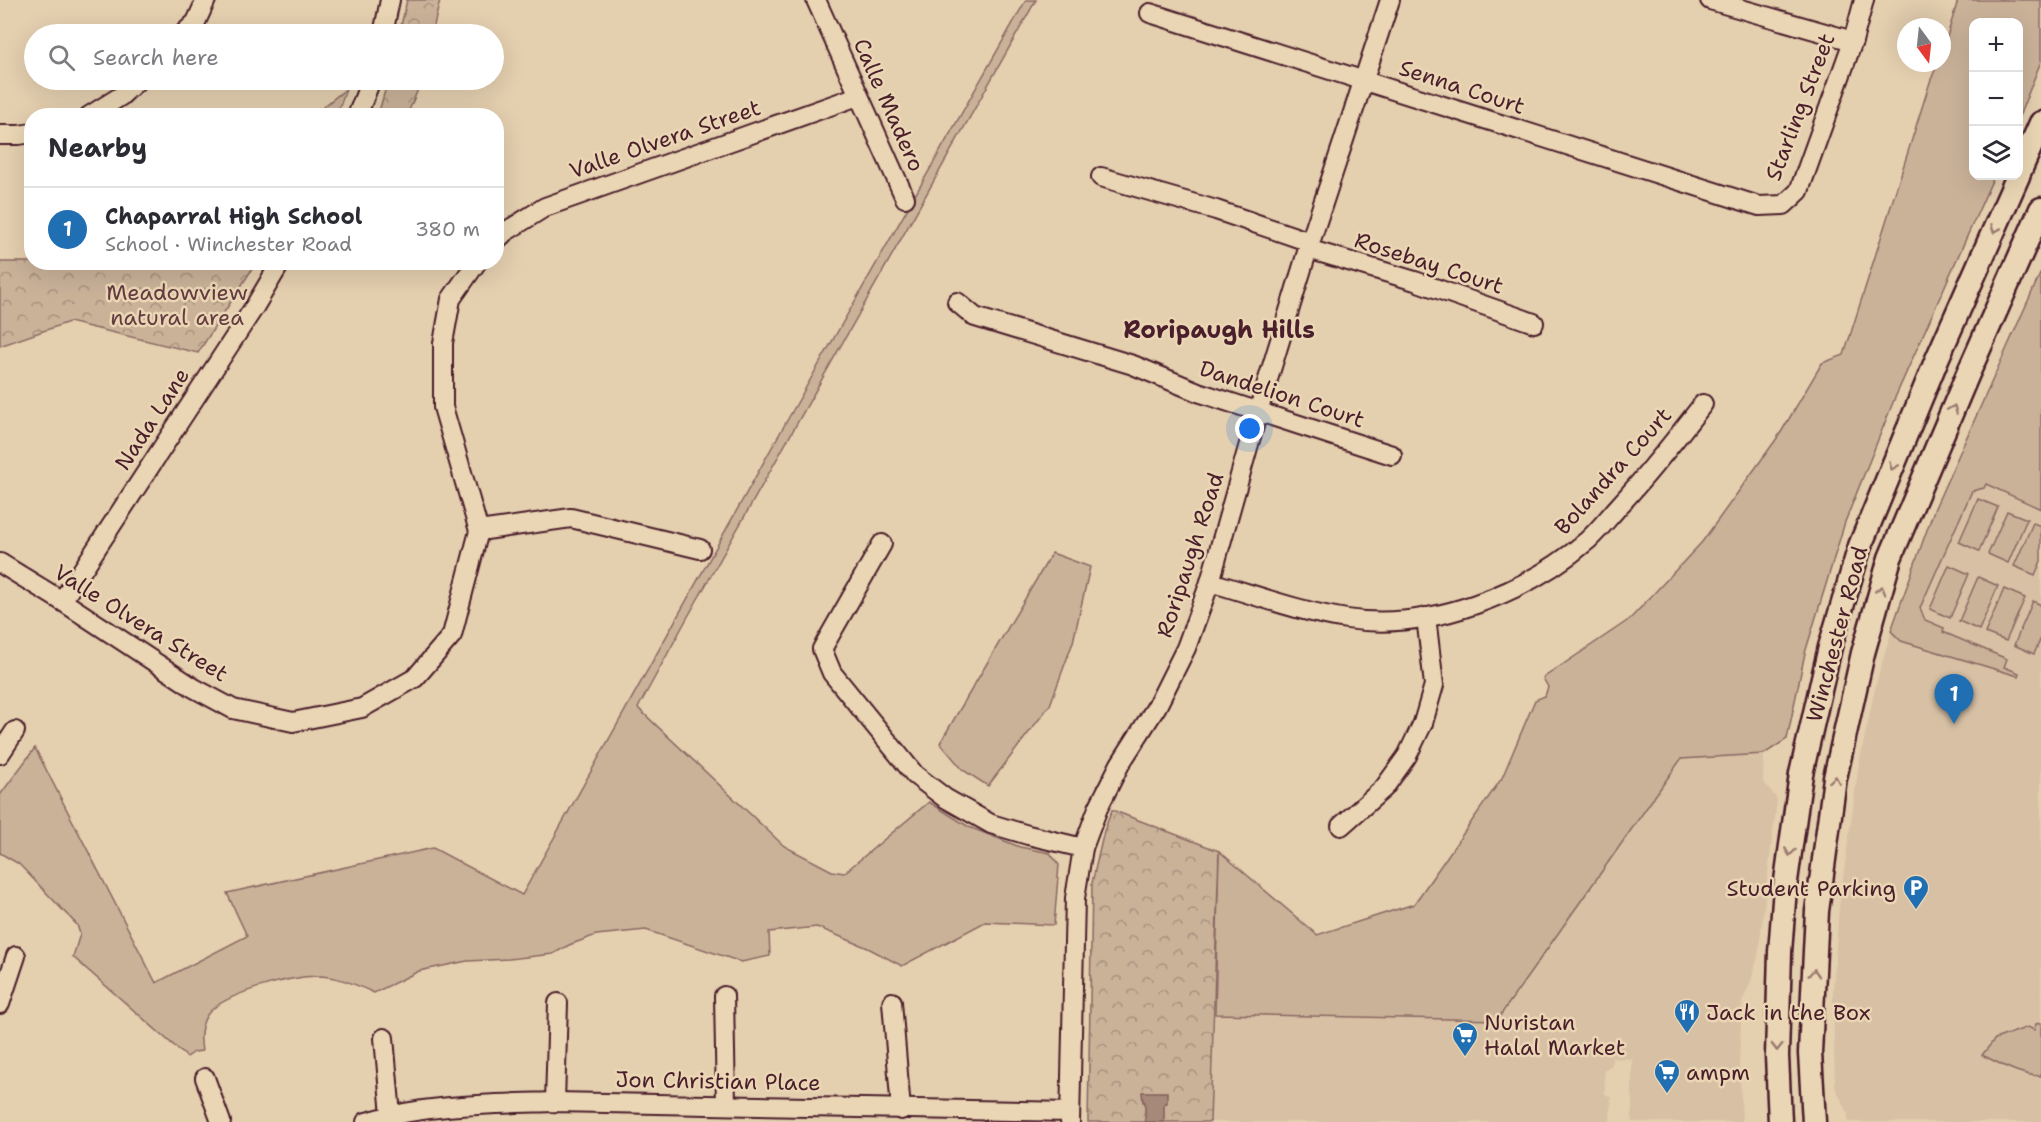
<!DOCTYPE html>
<html lang="en">
<head>
<meta charset="utf-8">
<style>
	:root { --surface:#fff; --page:#f7f7f7; --text:#2b2b33; --muted:#7c7c81; --line:#e1e1e2; --accent:#1f6fb2 }
	body { margin:0; font-family:"Shantell Sans",sans-serif; background:var(--page); color:var(--text) }
	.controls { position:absolute; right:18px; top:18px; display:grid; overflow:hidden; border-radius:12px; box-shadow:0 6px 24px #0002 }
	.controls button { width:54px; height:54px; display:grid; place-items:center; padding:0; border:0; border-bottom:2px solid var(--line); background:var(--surface); color:var(--text); font:30px sans-serif }
	.compass { position:absolute; left:1897px; top:18px; width:54px; height:54px; border-radius:50%; background:var(--surface); box-shadow:0 6px 24px #0002; rotate:165deg }
	.you { position:absolute; left:1250px; top:429px; width:21px; height:21px; margin:-15px; border:4px solid #fff; border-radius:50%; background:#1a73e8; box-shadow:0 0 0 9px #1a73e833 }
	.badge { display:grid; place-items:center; width:39px; height:39px; border-radius:50%; background:var(--accent); color:#fff; font-size:20px; font-weight:700 }
	.pin { position:absolute; translate:-50% -50px; filter:drop-shadow(0 2px 3px #0008) }
	.pin::after { content:''; position:absolute; top:32px; width:21px; height:18px; background:inherit; clip-path:polygon(0 0,100% 0,50% 100%) }
	.list { margin:0; padding:0; list-style:none }
	h2 { display:flex; justify-content:space-between; align-items:center; height:78px; margin:0; padding:0 24px; font-size:26px }
	h2 small { font-size:20px; font-weight:400; color:var(--muted) }
	.list li { display:grid; grid-template-columns:39px 1fr auto; gap:18px; align-items:center; box-sizing:border-box; height:84px; padding:0 24px; border-top:2px solid var(--line) }
	.list b { display:block; font-size:22px; white-space:nowrap }
	.list p { margin:0; font-size:20px; white-space:nowrap; color:var(--muted) }
	.list em { font-size:20px; font-style:normal; color:var(--muted) }
	.icon { flex:none; width:33px; height:33px; fill:none; stroke:currentColor; stroke-width:2; stroke-linecap:round; stroke-linejoin:round }
	.map { position:relative; flex:none; width:2041px; height:1122px; overflow:hidden }
	.search { position:absolute; background:var(--surface); box-shadow:0 6px 24px #0002; left:24px; top:24px; width:480px; height:66px; display:flex; align-items:center; gap:15px; box-sizing:border-box; padding:0 21px; border-radius:33px; color:var(--muted); font-size:22px }
	.panel { position:absolute; background:var(--surface); box-shadow:0 6px 24px #0002; left:24px; top:108px; width:480px; height:162px; border-radius:24px }
	.map>svg:first-child { display:block }
	.built { fill:#d7c0a4 }
	.green { fill:#cab299; stroke:#8a6862; stroke-width:1.5 }
	.forest { fill:url(#forest-crowns); stroke:#8a6862; stroke-width:1.5 }
	.water { fill:#a7897a; stroke:#825f5a; stroke-width:1.5 }
	.lines { fill:none; stroke-linecap:round; stroke-linejoin:round }
	.minor-casing { stroke:#4a1f2b; stroke-width:22 }
	.major-casing { stroke:#4a1f2b; stroke-width:27 }
	.minor { stroke:#ead6b4; stroke-width:18 }
	.major { stroke:#ead6b4; stroke-width:22 }
	.oneway { stroke:#9a7a70 }
	.labels { text-anchor:middle; dominant-baseline:central; stroke-width:5; stroke-linejoin:round; paint-order:stroke }
	.street-label { font-size:22px; fill:#4a1f2b; stroke:#ead6b4 }
	.park-label { font-size:22px; fill:#643c41; stroke:#ead6b4 }
	.poi-label { font-size:22px; fill:#4a1f2b; stroke:#ead6b4; text-anchor:start }
	.neighbourhood-label { font-size:24px; font-weight:bold; fill:#4a1f2b; stroke:#ead6b4 }
</style>
</head>
<body>
<div class="map">
<svg width="2041" height="1122" viewBox="0 0 2041 1122">
	<defs>
		<pattern id="forest-crowns" width="20" height="18" patternUnits="userSpaceOnUse" patternTransform="scale(1.5)"><rect width="20" height="18" fill="#cab299"/><path d="M2 6a3 3 0 1 1 6 0M12 15a3 3 0 1 1 6 0" fill="none" stroke="#a6907d"/></pattern>
	</defs>
	<rect width="100%" height="100%" fill="#e4cfaf"/>
	<filter id="ink" filterUnits="userSpaceOnUse"><feTurbulence type="fractalNoise" baseFrequency=".0167" numOctaves="2"/><feDisplacementMap in="SourceGraphic" scale="12" xChannelSelector="R" yChannelSelector="G"/><feConvolveMatrix kernelMatrix="1 2 1 2 8 2 1 2 1" color-interpolation-filters="sRGB"/></filter>
	<g filter="url(#ink)">
		<g class="built">
			<path d="M 2041,272 L 2041,1122 L 1848,1122 L 1848,1113 L 1835,1087 L 1833,991 L 1839,907 L 1859,764 L 1876,684 L 1899,605 L 1934,510 Z"/>
			<path d="M 1764,754 L 1763,781 L 1777,799 L 1758,956 L 1751,981 L 1742,1002 L 1739,1061 L 1742,1122 L 1632,1122 L 1632,1059 L 1612,1058 L 1612,1065 L 1604,1070 L 1605,1094 L 1611,1097 L 1610,1122 L 1210,1122 L 1215,1014 L 1497,1020 L 1681,759 Z"/>
		</g>
		<g class="green">
			<path d="M 1026,0 L 1036,0 L 686,620 L 638,708 L 784,846 L 832,871 L 844,873 L 929,802 L 969,827 L 1020,847 L 1050,853 L 1059,865 L 1054,925 L 985,922 L 902,966 L 868,948 L 817,927 L 769,932 L 770,956 L 741,962 L 646,930 L 596,935 L 569,945 L 553,954 L 509,959 L 467,961 L 419,971 L 374,993 C 355,984 337,976 316,976 C 290,977 223,993 207,1015 C 200,1025 200,1039 202,1051 L 194,1052 L 187,1057 L 73,957 L 80,934 L 77,925 L 19,864 L 0,853 L 0,795 L 35,748 L 156,983 L 247,936 L 227,893 L 433,848 L 522,895 L 776,440 Z"/>
			<path d="M 1958,0 L 2041,0 L 2041,61 L 2019,117 L 2018,22 L 1974,22 L 1974,176 L 1994,176 L 1894,400 L 1845,522 L 1805,653 L 1787,739 L 1764,754 L 1681,759 L 1497,1020 L 1215,1014 L 1219,851 L 1317,935 L 1414,904 L 1502,778 L 1535,700 L 1545,696 L 1548,687 L 1543,678 L 1630,619 L 1702,542 L 1780,434 L 1822,363 L 1844,355 L 1930,82 L 1938,63 L 1942,63 L 1942,53 Z"/>
			<path d="M 2041,272 L 2041,509 L 1986,484 L 1984,488 L 1972,491 L 1920,608 L 1925,620 L 1944,628 L 1943,632 L 2007,659 L 2004,667 L 2019,673 L 2018,676 L 1901,641 L 1891,631 L 1934,510 Z"/>
			<path d="M 1978,499 L 1998,507 L 1979,551 L 1959,542 Z"/>
			<path d="M 2007,511 L 2027,519 L 2008,563 L 1988,554 Z"/>
			<path d="M 2033,523 L 2041,526 L 2041,561 L 2035,575 L 2014,566 Z"/>
			<path d="M 1052,553 L 1090,567 L 1073,642 L 1050,705 L 988,786 L 963,770 L 940,743 Z"/>
			<path d="M 1949,565 L 1969,574 L 1950,618 L 1930,609 Z"/>
			<path d="M 1978,577 L 1998,586 L 1979,630 L 1959,621 Z"/>
			<path d="M 2004,589 L 2025,598 L 2006,641 L 1985,633 Z"/>
			<path d="M 2033,601 L 2041,605 L 2041,638 L 2034,654 L 2014,645 Z"/>
			<path d="M 2041,1023 L 2041,1076 C 2020,1076 2001,1064 1982,1055 L 1995,1039 L 2028,1027 L 2034,1030 L 2036,1024 Z"/>
		</g>
		<g class="forest">
			<path d="M 407,0 L 440,0 L 432,34 L 399,34 Z"/>
			<path d="M 388,80 L 422,80 L 407,115 L 378,115 Z"/>
			<path d="M 346,89 L 337,115 L 313,115 Z"/>
			<path d="M 0,262 L 32,262 L 256,263 L 198,353 L 69,322 L 0,346 Z"/>
			<path d="M 1112,810 L 1219,851 L 1210,1122 L 1088,1122 L 1092,883 L 1104,831 Z"/>
		</g>
		<path class="water" d="M 1142,1092 L 1167,1092 L 1167,1103 L 1164,1104 L 1164,1122 L 1145,1122 L 1145,1102 L 1143,1102 Z"/>
		<g class="lines">
			<defs>
				<g id="minor">
					<path d="M 816,0 L 905,198"/>
					<path d="M 1710,0 L 1853,41"/>
					<path d="M 1150,13 L 1759,206 L 1784,205 L 1799,191 L 1853,41 L 1864,0"/>
					<path d="M 183,34 L 196,22 L 206,0"/>
					<path d="M 383,34 L 390,0"/>
					<path d="M 89,116 L 121,96 L 138,80"/>
					<path d="M 357,116 L 371,80"/>
					<path d="M 0,135 L 19,135 L 32,133"/>
					<path d="M 1101,177 L 1216,210 L 1310,242"/>
					<path d="M 496,241 L 505,232 L 545,207 L 858,96"/>
					<path d="M 1308,249 L 1415,281 L 1534,323"/>
					<path d="M 957,302 L 975,317 L 1133,365 L 1198,392 L 1392,455"/>
					<path d="M 479,531 L 571,518 L 700,549"/>
					<path d="M 882,544 L 822,649 L 832,673 L 915,775 L 945,798 L 991,824 L 1028,835 L 1083,848"/>
					<path d="M 0,563 L 62,601 L 194,688 L 233,709 L 293,722 L 362,708 L 415,678 L 452,635 L 479,531 L 443,407 L 443,343 L 451,299 L 477,262"/>
					<path d="M 1210,582 C 1255,595 1301,612 1347,619 C 1429,632 1527,593 1588,540 C 1599,530 1609,517 1619,506 C 1649,473 1676,439 1703,404"/>
					<path d="M 62,601 L 255,306 L 281,262"/>
					<path d="M 0,754 L 15,731"/>
					<path d="M 1341,826 L 1384,788 L 1407,756 L 1423,723 L 1434,685 L 1426,617"/>
					<path d="M 724,996 L 726,1105"/>
					<path d="M 892,1002 L 901,1110"/>
					<path d="M 0,1004 L 16,956"/>
					<path d="M 384,1038 L 391,1115"/>
					<path d="M 205,1078 L 221,1122"/>
					<path d="M 555,1102 L 558,1003"/>
					<path d="M 366,1122 C 426,1104 493,1104 555,1102 L 1070,1112"/>
					<path d="M 1070,1122 L 1075,898 L 1083,848 L 1098,808 L 1120,764 L 1157,706 L 1186,648 L 1210,582 L 1258,412 L 1308,249 L 1390,0"/>
				</g>
				<g id="major">
					<path d="M 2018,175 L 2041,123"/>
					<path d="M 1780,1122 L 1777,1056 L 1780,952 L 1785,888 L 1801,774 L 1830,647 L 1860,546 L 1937,359 L 2018,176"/>
					<path d="M 1814,1122 L 1810,1053 L 1817,911 L 1835,778 L 1863,653 L 1890,558 L 1967,376 L 2041,209"/>
				</g>
			</defs>
			<use href="#minor" class="minor-casing"/>
			<use href="#major" class="major-casing"/>
			<use href="#minor" class="minor"/>
			<use href="#major" class="major"/>
		</g>
		<defs><path id="oneway-chevron" d="M-2-3.5L2.5 0L-2 3.5" fill="none" stroke-width="1.6" stroke-linecap="round" stroke-linejoin="round" transform="scale(1.5)"/></defs>
		<g class="oneway">
			<use href="#oneway-chevron" transform="translate(1995 229) rotate(114)"/>
			<use href="#oneway-chevron" transform="translate(1953 409) rotate(-67)"/>
			<use href="#oneway-chevron" transform="translate(1893 466) rotate(112)"/>
			<use href="#oneway-chevron" transform="translate(1881 590) rotate(-74)"/>
			<use href="#oneway-chevron" transform="translate(1835 780) rotate(-80)"/>
			<use href="#oneway-chevron" transform="translate(1790 852) rotate(98)"/>
			<use href="#oneway-chevron" transform="translate(1814 973) rotate(-87)"/>
			<use href="#oneway-chevron" transform="translate(1777 1047) rotate(91)"/>
		</g>
	</g>
	<defs>
		<symbol id="parking-pin" viewBox="-11 -11 22 30"><path d="M0 17L-7.5 6A9.5 9.5 0 1 1 7.5 6Z" fill="#1f6fb2" stroke="#ead6b4"/><path d="M-3.5-5.5H1a3.5 3.5 0 0 1 0 7H-1V5.5H-3.5ZM-1-3.4V-.6H.8a1.4 1.4 0 0 0 0-2.8Z" fill="#fff"/></symbol>
		<symbol id="restaurant-pin" viewBox="-11 -11 22 30"><path d="M0 17L-7.5 6A9.5 9.5 0 1 1 7.5 6Z" fill="#1f6fb2" stroke="#ead6b4"/><path d="M-5-6h1v4h1v-4h1v4h1v-4h1v5L-1.5 .5V6h-2V.5L-5-1ZM5-6V6H3V1.5H1.5Q1.5-4 5-6Z" fill="#fff"/></symbol>
		<symbol id="supermarket-pin" viewBox="-11 -11 22 30"><path d="M0 17L-7.5 6A9.5 9.5 0 1 1 7.5 6Z" fill="#1f6fb2" stroke="#ead6b4"/><path d="M-6-5.5h2.5l.6 2H6L4.5 2H-2.5L-4.4-4H-6ZM-1.5 3.2a1.3 1.3 0 1 0 .1 0ZM3 3.2a1.3 1.3 0 1 0 .1 0Z" fill="#fff"/></symbol>
	</defs>
	<g fill-rule="evenodd">
		<use href="#parking-pin" x="1901" y="873" width="30" height="40"/>
		<use href="#restaurant-pin" x="1672" y="997" width="30" height="40"/>
		<use href="#supermarket-pin" x="1450" y="1020" width="30" height="40"/>
		<use href="#supermarket-pin" x="1652" y="1057" width="30" height="40"/>
	</g>
	<g class="labels">
		<g class="street-label">
			<text transform="translate(1462 87) rotate(18)">Senna Court</text>
			<text transform="translate(889 105) rotate(66)">Calle Madero</text>
			<text transform="translate(1800 107) rotate(-69)">Starling Street</text>
			<text transform="translate(665 139) rotate(-19)">Valle Olvera Street</text>
			<text transform="translate(1429 263) rotate(18)">Rosebay Court</text>
			<text transform="translate(1282 394) rotate(18)">Dandelion Court</text>
			<text transform="translate(152 419) rotate(-57)">Nada Lane</text>
			<text transform="translate(1613 471) rotate(-48)">Bolandra Court</text>
			<text transform="translate(1190 555) rotate(-72)">Roripaugh Road</text>
			<text transform="translate(141 623) rotate(32)">Valle Olvera Street</text>
			<text transform="translate(1837 634) rotate(-75)">Winchester Road</text>
			<text transform="translate(718 1081) rotate(1)">Jon Christian Place</text>
		</g>
		<g class="park-label">
			<text x="177" y="292">Meadowview<tspan x="177" dy="25">natural area</tspan></text>
		</g>
		<g class="poi-label">
			<text x="1896" y="888" text-anchor="end">Student Parking</text>
			<text x="1706" y="1012">Jack in the Box</text>
			<text x="1484" y="1022">Nuristan<tspan x="1484" dy="25">Halal Market</tspan></text>
			<text x="1686" y="1072">ampm</text>
		</g>
		<g class="neighbourhood-label">
			<text x="1219" y="330">Roripaugh Hills</text>
		</g>
	</g>
</svg>
<div class="controls">
<button>+</button>
<button>−</button>
<button><svg class="icon" aria-label="layers" viewBox="0 0 24 24"><path d="M12 4l9 5-9 5-9-5zM3 14l9 5 9-5"/></svg></button>
</div>
<svg class="compass" viewBox="-18 -18 36 36"><path d="M0-13l5 13h-10z" fill="#e53935"/><path d="M0 13l5-13h-10z" fill="#7c7c81"/></svg>
<div class="you"></div>
<div class="pin badge" style="left:1954px;top:724px">1</div>
<div class="search"><svg class="icon" aria-label="search" viewBox="0 0 24 24"><circle cx="10" cy="10" r="6"/><path d="M15 15l6 6"/></svg>Search here</div>
<section class="panel">
<h2>Nearby<small></small></h2>
<ul class="list">
<li><span class="badge">1</span><div><b>Chaparral High School</b><p>School · Winchester Road</p></div><em>380 m</em></li>
</ul>
</section>
</div>
</body>
</html>
